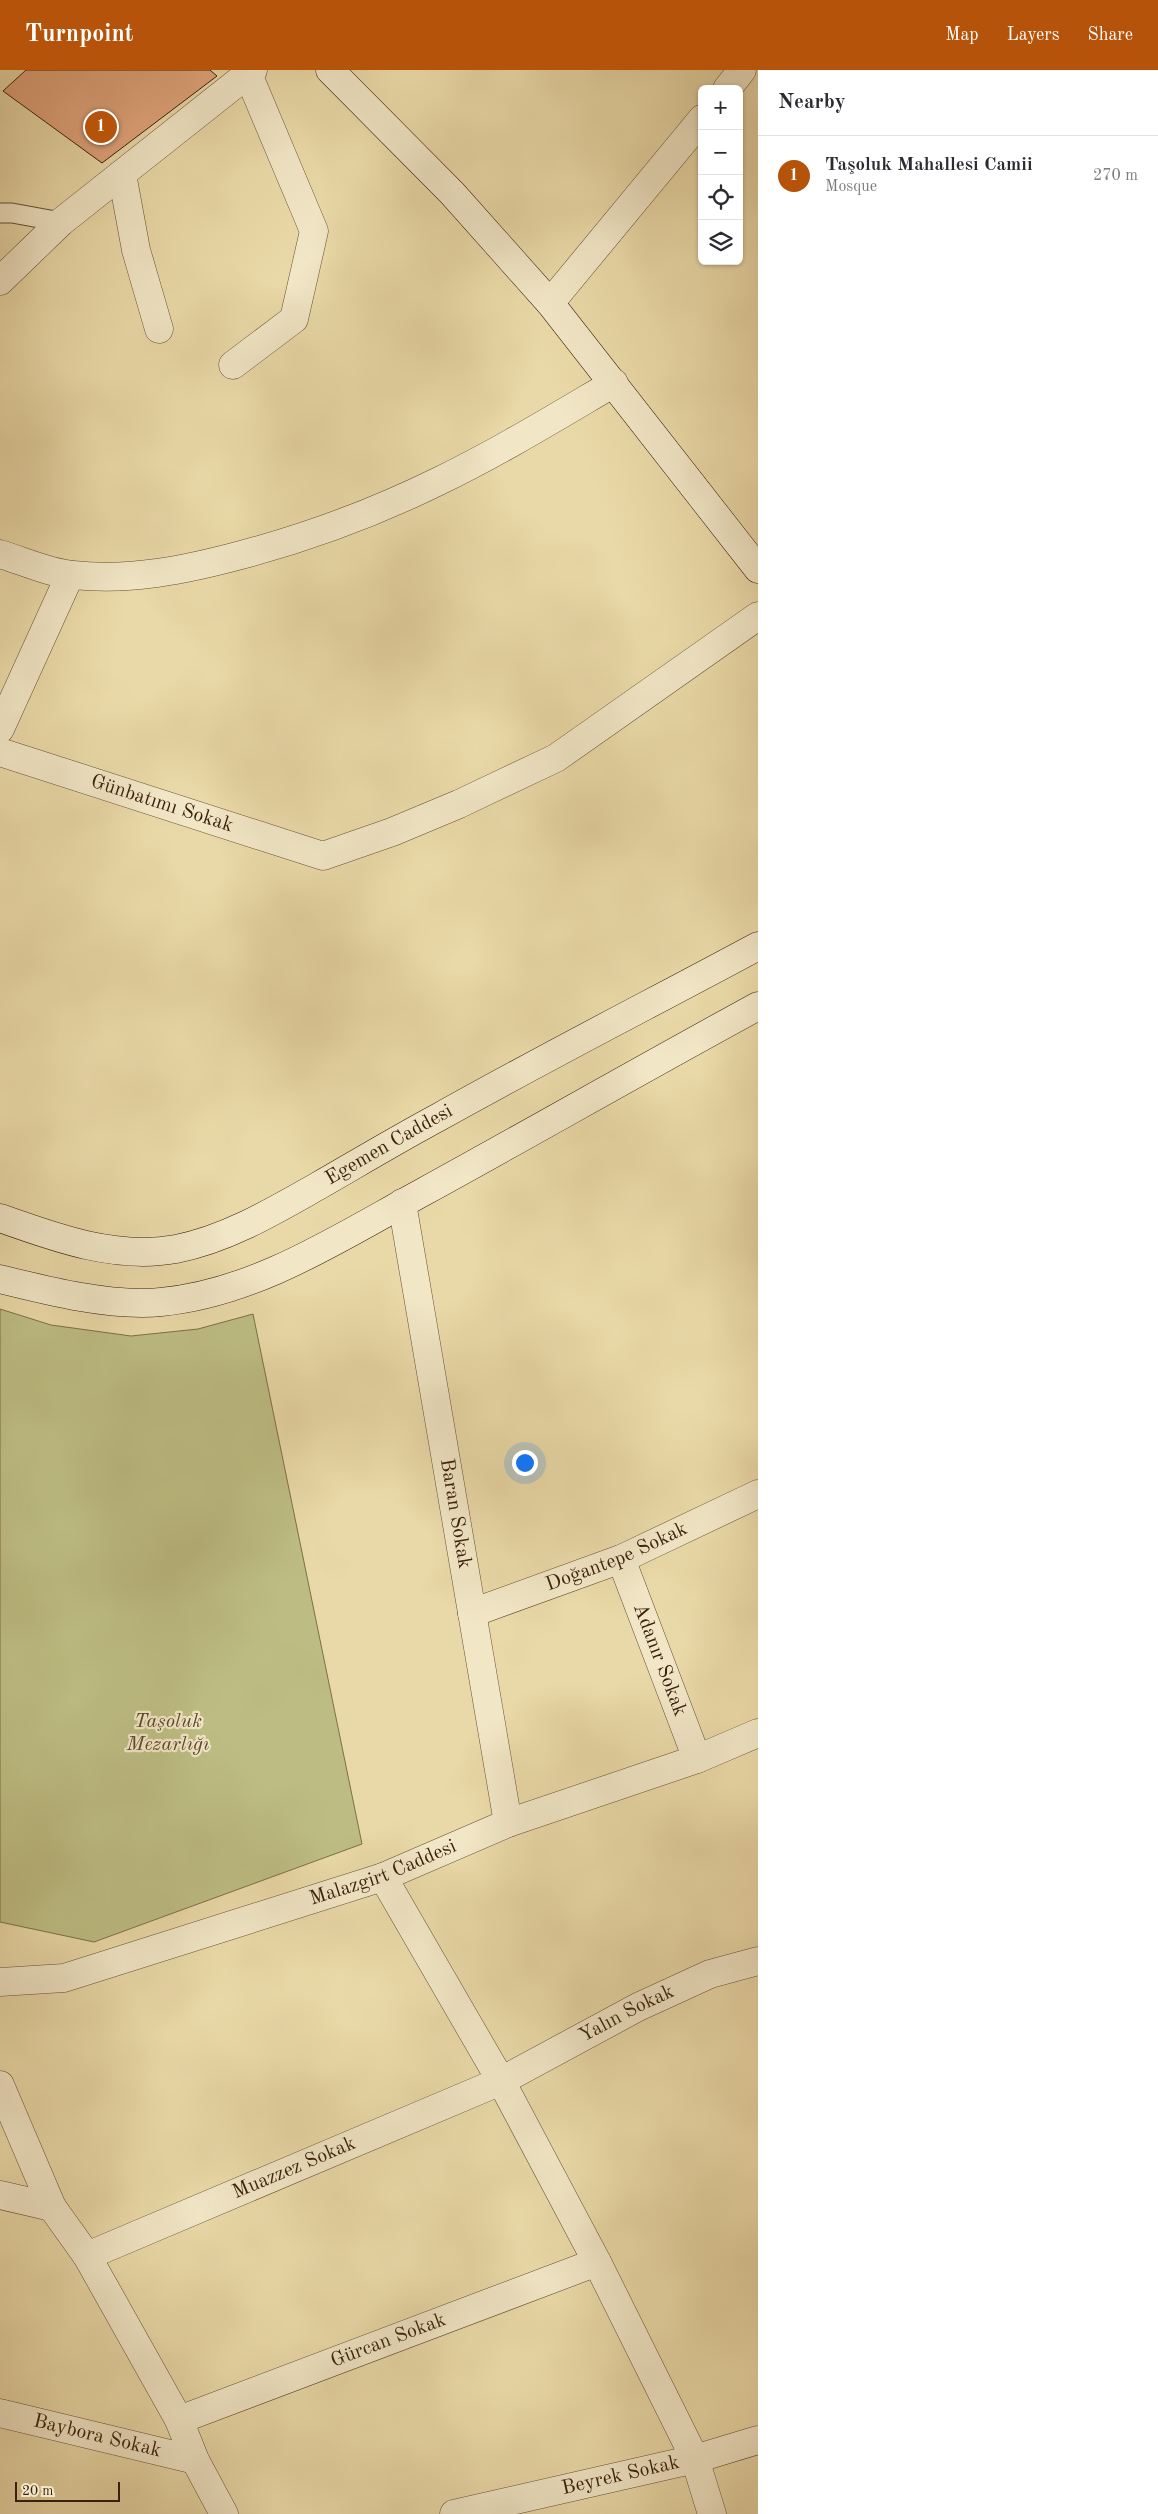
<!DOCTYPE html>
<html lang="en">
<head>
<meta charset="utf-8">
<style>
	:root { --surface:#fff; --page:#f2f2f3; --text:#2b2b33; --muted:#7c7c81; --line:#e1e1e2; --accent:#b45309 }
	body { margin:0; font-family:"Old Standard TT",serif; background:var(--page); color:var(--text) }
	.controls { position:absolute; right:15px; top:15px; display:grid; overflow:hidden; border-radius:8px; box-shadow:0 1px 4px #0004 }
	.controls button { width:45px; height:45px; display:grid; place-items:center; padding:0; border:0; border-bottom:1px solid var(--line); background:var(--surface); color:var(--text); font:25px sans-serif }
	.scale { position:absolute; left:15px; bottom:12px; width:105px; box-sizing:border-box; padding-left:5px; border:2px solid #3a210d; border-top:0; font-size:14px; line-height:18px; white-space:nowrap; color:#3a210d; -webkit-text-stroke:4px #f1e6c6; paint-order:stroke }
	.you { position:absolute; left:524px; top:1392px; width:18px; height:18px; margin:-12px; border:4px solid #fff; border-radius:50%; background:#1a73e8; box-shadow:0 0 0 8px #1a73e833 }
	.badge { display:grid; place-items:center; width:32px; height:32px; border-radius:50%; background:var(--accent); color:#fff; font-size:16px; font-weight:700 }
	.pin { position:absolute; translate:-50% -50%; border:2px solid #fff; box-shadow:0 1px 5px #0006 }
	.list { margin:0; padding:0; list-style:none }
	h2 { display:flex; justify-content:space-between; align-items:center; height:65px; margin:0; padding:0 20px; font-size:21px }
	h2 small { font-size:16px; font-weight:400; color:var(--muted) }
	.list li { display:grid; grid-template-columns:32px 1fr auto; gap:15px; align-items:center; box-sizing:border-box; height:80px; padding:0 20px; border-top:1px solid var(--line) }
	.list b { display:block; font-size:19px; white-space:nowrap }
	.list p { margin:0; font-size:16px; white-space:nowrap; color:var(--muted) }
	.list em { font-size:16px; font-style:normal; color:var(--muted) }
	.icon { flex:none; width:28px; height:28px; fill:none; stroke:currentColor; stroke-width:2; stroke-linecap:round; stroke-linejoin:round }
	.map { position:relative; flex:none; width:758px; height:2444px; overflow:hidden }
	header { display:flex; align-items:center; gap:30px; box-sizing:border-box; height:70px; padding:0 25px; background:var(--accent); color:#fff }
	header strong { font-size:24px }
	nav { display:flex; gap:28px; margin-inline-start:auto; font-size:18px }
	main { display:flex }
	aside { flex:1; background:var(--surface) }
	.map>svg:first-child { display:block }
	.green { fill:#bdbd83; stroke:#7c6f48 }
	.building { fill:#e0a37b; stroke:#3a210d }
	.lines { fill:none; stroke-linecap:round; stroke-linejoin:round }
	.lane-casing { stroke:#664f34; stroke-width:21 }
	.street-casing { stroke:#664f34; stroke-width:29 }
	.secondary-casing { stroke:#3a210d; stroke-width:29 }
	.lane { stroke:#f1e6c6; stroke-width:19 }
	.street { stroke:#f1e6c6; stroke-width:28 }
	.secondary { stroke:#f1e6c6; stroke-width:28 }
	.labels { text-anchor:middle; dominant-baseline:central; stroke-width:4.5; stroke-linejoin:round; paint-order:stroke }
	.street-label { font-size:20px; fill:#3a210d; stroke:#f1e6c6 }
	.park-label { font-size:20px; font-style:italic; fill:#5b482a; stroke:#f1e6c6 }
</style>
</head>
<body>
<header>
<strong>Turnpoint</strong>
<nav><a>Map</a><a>Layers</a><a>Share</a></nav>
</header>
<main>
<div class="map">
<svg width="758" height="2444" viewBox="0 0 758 2444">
	<rect width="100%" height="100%" fill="#ead9a8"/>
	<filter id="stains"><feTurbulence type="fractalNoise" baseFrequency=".004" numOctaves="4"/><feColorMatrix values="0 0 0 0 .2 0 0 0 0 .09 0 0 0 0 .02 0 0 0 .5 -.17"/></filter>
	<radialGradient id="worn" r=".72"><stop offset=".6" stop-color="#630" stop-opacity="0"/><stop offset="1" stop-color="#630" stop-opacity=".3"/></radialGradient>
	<path class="green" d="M 0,1239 L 51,1255 L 131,1266 L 198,1259 L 253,1244 L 362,1774 L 94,1872 L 0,1852 Z"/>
	<path class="building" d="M 26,0 L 210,0 L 217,6 L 102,93 L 3,21 Z"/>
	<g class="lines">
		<defs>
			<path id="lane" d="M 0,143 L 12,143 L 61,152"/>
			<g id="street">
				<path d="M 727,19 L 742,0"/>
				<path d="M 122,104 L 136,180 L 159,259"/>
				<path d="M 0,211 L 61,152 L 253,0"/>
				<path d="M 550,233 L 702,49"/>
				<path d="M 233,295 L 294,249 L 314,161 L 248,4"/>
				<path d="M 0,484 C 23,491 49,503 73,505 C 131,511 185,500 241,485 C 309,467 376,442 439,411 C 499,382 556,347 614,313"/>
				<path d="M 0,659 L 70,505"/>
				<path id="s1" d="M 0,682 L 323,786 L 392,762 L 459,734 L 556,688 L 758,546"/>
				<path id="s2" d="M 402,1133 L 508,1753"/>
				<path id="s3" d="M 621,1489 L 697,1689"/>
				<path id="s4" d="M 472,1543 L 621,1489 L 758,1424"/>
				<path d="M 383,1807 L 501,2011 L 597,2192 L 695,2389 L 712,2444"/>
				<path id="s5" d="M 0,1912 L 64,1908 L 383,1807 L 508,1753 L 697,1689 L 758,1663"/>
				<path d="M 0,2015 L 52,2137 L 87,2186 L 179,2350 L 195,2390 L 224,2444"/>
				<path d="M 0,2125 L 52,2137"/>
				<path id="s6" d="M 87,2186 L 501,2011 L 638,1937 L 710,1904 L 758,1891"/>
				<path id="s7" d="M 0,2343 L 195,2390"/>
				<path id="s8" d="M 179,2350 L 597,2192"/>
				<path id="s9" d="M 454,2444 L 695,2389 L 758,2370"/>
			</g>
			<g id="secondary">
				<path d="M 330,0 L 452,123 L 550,233 L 758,499"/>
				<path id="s10" d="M 0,1148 C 56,1168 116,1190 176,1179 C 227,1169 274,1141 318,1116 C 358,1093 398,1069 439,1047 C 544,988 652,933 758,876"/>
				<path d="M 0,1209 C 48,1221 112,1237 161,1232 C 257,1223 342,1166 425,1121 C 536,1060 646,997 758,936"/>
			</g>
		</defs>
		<use href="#lane" class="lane-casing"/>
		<use href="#street" class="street-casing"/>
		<use href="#secondary" class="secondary-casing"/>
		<use href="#lane" class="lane"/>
		<use href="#street" class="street"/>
		<use href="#secondary" class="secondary"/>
	</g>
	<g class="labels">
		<g class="street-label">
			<text stroke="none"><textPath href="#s1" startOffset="170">Günbatımı Sokak</textPath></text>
			<text stroke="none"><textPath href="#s10" startOffset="419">Egemen Caddesi</textPath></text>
			<text stroke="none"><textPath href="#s2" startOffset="315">Baran Sokak</textPath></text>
			<text stroke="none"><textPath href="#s4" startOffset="155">Doğantepe Sokak</textPath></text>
			<text stroke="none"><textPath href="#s3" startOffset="108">Adanır Sokak</textPath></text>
			<text stroke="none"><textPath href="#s5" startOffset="400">Malazgirt Caddesi</textPath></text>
			<text stroke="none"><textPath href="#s6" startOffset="592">Yalın Sokak</textPath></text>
			<text stroke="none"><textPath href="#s6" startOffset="225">Muazzez Sokak</textPath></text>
			<text stroke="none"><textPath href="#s8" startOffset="224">Gürcan Sokak</textPath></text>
			<text stroke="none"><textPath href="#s7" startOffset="100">Baybora Sokak</textPath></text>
			<text stroke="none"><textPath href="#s9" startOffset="171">Beyrek Sokak</textPath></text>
		</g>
		<g class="park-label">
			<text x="168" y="1652">Taşoluk<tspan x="168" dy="23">Mezarlığı</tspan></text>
		</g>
	</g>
	<rect width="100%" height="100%" filter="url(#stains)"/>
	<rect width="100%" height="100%" fill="url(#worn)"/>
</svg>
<div class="controls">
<button>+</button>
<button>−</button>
<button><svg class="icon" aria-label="locate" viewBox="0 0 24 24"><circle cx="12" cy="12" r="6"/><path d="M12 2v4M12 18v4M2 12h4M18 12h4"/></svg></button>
<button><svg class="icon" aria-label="layers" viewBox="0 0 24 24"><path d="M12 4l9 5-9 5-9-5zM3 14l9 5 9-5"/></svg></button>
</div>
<div class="scale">20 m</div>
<div class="you"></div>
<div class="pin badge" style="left:101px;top:57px">1</div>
</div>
<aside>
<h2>Nearby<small></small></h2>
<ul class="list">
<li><span class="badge">1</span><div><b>Taşoluk Mahallesi Camii</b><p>Mosque</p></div><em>270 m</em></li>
</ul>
</aside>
</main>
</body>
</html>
